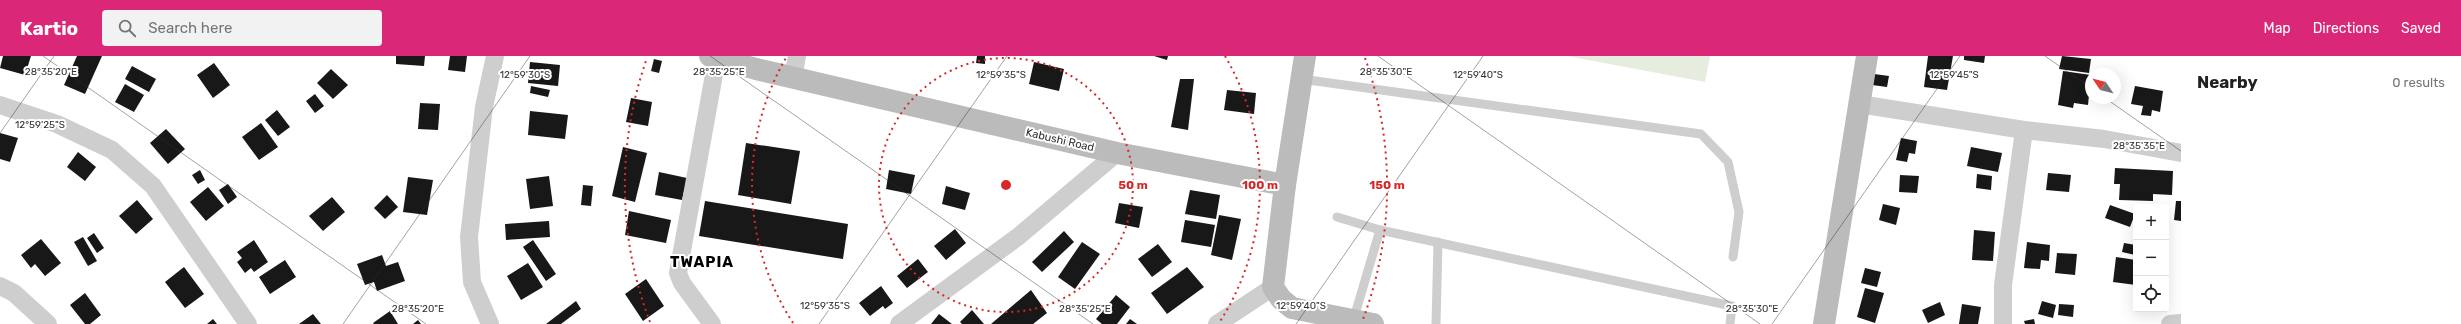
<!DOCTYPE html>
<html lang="en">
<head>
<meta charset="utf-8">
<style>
	:root { --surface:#fff; --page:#f2f2f2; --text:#202124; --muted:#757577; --line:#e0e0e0; --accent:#db2777 }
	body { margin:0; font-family:Rubik,sans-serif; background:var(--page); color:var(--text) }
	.controls { position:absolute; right:12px; bottom:12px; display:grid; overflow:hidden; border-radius:4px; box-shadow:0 4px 16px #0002 }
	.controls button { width:36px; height:36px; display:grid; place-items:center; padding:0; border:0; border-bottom:1px solid var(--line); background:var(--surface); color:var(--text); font:20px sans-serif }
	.compass { position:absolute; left:2085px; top:12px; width:36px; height:36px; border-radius:50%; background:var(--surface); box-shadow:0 4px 16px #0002; rotate:305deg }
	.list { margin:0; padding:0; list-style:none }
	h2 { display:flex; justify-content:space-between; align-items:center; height:52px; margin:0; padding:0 16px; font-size:17px }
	h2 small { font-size:13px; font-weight:400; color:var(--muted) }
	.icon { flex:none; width:22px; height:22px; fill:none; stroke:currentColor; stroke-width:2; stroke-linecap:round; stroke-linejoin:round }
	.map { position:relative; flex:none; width:2181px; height:268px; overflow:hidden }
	header { display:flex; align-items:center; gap:24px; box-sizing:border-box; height:56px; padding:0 20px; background:var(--accent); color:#fff }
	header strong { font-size:19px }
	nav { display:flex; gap:22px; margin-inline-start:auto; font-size:14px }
	.search { width:280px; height:36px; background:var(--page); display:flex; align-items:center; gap:10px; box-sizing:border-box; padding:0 14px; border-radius:4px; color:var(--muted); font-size:15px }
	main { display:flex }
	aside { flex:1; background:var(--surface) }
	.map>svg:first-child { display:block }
	.green { fill:#e6eddf }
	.building { fill:#181818 }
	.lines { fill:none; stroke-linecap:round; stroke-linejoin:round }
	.service { stroke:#cecece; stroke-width:9 }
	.minor { stroke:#cecece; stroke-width:18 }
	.secondary { stroke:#bbb; stroke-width:22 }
	.ticks { fill:none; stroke:#313131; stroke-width:1; stroke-opacity:0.45 }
	.ring { fill:none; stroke:#d62828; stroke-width:2; stroke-dasharray:2 4 }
	.labels { text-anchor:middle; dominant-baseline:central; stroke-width:4; stroke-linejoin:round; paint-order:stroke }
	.street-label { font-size:11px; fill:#313131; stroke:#fff }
	.district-label { font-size:15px; font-weight:bold; letter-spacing:1px; fill:#000; stroke:#fff }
	.ticks-label { font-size:10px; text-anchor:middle; fill:#313131; stroke:#fff; stroke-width:4; stroke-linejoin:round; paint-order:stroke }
	.centre { fill:#d62828; stroke:#fff; stroke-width:2 }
	.ring-label { font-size:12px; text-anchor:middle; font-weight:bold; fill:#d62828; stroke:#fff; stroke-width:4; stroke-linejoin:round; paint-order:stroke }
</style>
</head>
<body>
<header>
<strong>Kartio</strong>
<div class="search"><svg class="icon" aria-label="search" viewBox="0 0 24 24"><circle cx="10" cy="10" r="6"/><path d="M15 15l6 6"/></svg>Search here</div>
<nav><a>Map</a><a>Directions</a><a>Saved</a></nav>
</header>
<main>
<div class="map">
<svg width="2181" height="268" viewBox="0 0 2181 268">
	<rect width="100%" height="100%" fill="#fff"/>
	<path class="green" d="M 1567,0 L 1710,0 L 1705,26 Z"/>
	<g class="building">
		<path d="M 3,0 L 31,0 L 25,19 L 0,12 Z"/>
		<path d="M 77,0 L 102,0 L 85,38 L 64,29 Z"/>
		<path d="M 396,0 L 425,0 L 424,10 L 396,8 Z"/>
		<path d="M 450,0 L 467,0 L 465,16 L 448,14 Z"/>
		<path d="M 977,0 L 985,0 L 985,8 L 976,7 Z"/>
		<path d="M 1154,0 L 1168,0 L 1167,4 Z"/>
		<path d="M 1928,0 L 1953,0 L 1947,34 L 1924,31 Z"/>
		<path d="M 1964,0 L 1985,0 L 1984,7 L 1964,4 Z"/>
		<path d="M 2062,0 L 2091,3 L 2089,17 L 2059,13 Z"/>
		<path d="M 654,3 L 662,5 L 659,17 L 651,15 Z"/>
		<path d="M 530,6 L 560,9 L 558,30 L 528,27 Z"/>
		<path d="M 1034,6 L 1064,13 L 1059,35 L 1029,28 Z"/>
		<path d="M 214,7 L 230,29 L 213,42 L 197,19 Z"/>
		<path d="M 132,10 L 156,23 L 149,36 L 125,23 Z"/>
		<path d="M 331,13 L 348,29 L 333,43 L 317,27 Z"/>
		<path d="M 2063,15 L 2091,19 L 2088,49 L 2074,47 L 2073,52 L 2058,49 Z"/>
		<path d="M 1874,18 L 1889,20 L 1887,31 L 1872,29 Z"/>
		<path d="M 1180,23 L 1194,23 L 1188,74 L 1171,71 Z"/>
		<path d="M 125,28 L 144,39 L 134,56 L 115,46 Z"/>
		<path d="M 531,30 L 550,34 L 548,41 L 530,37 Z"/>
		<path d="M 2135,30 L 2163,35 L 2160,56 L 2152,54 L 2151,60 L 2141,59 L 2143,50 L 2131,48 Z"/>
		<path d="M 1227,34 L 1256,37 L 1254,58 L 1224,54 Z"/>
		<path d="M 315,38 L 324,50 L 315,57 L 306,45 Z"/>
		<path d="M 631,42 L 652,46 L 648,70 L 626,66 Z"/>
		<path d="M 420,47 L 440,48 L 438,74 L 418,73 Z"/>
		<path d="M 277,54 L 290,71 L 278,80 L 265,64 Z"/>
		<path d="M 530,55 L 568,59 L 565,83 L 528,79 Z"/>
		<path d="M 261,67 L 278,91 L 259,104 L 242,81 Z"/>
		<path d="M 166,73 L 185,93 L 168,108 L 150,87 Z"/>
		<path d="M 0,77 L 18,82 L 10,106 L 0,103 Z"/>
		<path d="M 1901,82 L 1917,85 L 1915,98 L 1909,97 L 1907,106 L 1896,104 Z"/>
		<path d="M 746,87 L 800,95 L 791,148 L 738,139 Z"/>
		<path d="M 623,91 L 647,97 L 635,146 L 612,140 Z"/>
		<path d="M 1971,91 L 2002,97 L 1998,116 L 1967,110 Z"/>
		<path d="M 78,96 L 96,111 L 85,125 L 67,111 Z"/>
		<path d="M 2115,112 L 2173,115 L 2172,139 L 2153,138 L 2153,145 L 2119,144 L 2120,128 L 2114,128 Z"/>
		<path d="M 200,114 L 205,124 L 198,128 L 192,119 Z"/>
		<path d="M 889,114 L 915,119 L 911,138 L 886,133 Z"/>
		<path d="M 659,116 L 687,122 L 682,144 L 655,139 Z"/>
		<path d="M 2048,117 L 2071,119 L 2069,136 L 2046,134 Z"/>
		<path d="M 1977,118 L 1992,120 L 1991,134 L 1976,132 Z"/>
		<path d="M 1900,119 L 1919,120 L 1917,137 L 1899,136 Z"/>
		<path d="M 549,120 L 553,150 L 530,153 L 526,123 Z"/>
		<path d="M 408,121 L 433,124 L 427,159 L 403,156 Z"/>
		<path d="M 228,128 L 237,141 L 228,148 L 219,134 Z"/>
		<path d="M 583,129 L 593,130 L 591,150 L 581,149 Z"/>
		<path d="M 946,130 L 970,137 L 965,154 L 942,148 Z"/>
		<path d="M 208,131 L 224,150 L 206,165 L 190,146 Z"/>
		<path d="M 1190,134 L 1220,139 L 1216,163 L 1185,158 Z"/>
		<path d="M 387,139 L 398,151 L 385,163 L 374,152 Z"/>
		<path d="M 332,141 L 345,156 L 323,175 L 309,160 Z"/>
		<path d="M 137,144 L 153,163 L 136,178 L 119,160 Z"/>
		<path d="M 705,145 L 848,168 L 843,203 L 699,180 Z"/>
		<path d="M 2176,145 L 2181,145 L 2181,165 L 2174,164 Z"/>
		<path d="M 1119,147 L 1143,151 L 1139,172 L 1115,167 Z"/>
		<path d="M 1883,148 L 1900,152 L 1896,169 L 1879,164 Z"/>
		<path d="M 2110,149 L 2135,158 L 2130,171 L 2105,162 Z"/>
		<path d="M 629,155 L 671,164 L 666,187 L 625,179 Z"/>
		<path d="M 1219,159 L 1241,163 L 1232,204 L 1211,199 Z"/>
		<path d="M 1185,164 L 1215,169 L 1211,191 L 1181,186 Z"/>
		<path d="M 549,165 L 550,181 L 506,184 L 505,168 Z"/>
		<path d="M 955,173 L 966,187 L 946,204 L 934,190 Z"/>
		<path d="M 1974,174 L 1995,176 L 1993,205 L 1972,204 Z"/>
		<path d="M 1064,175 L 1074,186 L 1042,216 L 1032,206 Z"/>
		<path d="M 94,177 L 104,192 L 97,197 L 87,182 Z"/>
		<path d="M 83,181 L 97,205 L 88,210 L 74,186 Z"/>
		<path d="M 41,183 L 61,207 L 45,220 L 35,208 L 31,212 L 21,199 Z"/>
		<path d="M 254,184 L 268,206 L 254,216 L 251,212 L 245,217 L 237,206 L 242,202 L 237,196 Z"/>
		<path d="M 533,184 L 556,218 L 546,225 L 523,191 Z"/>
		<path d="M 1082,186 L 1100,198 L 1075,233 L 1058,221 Z"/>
		<path d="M 2027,186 L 2050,189 L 2049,205 L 2041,204 L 2040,213 L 2024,212 Z"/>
		<path d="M 2124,187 L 2136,189 L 2135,199 L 2122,196 Z"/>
		<path d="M 1158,188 L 1172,206 L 1152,221 L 1138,203 Z"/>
		<path d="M 2057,197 L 2077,198 L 2075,219 L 2055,217 Z"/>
		<path d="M 382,199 L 386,210 L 398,206 L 405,225 L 377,235 L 374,226 L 365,229 L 357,208 Z"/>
		<path d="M 2116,201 L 2136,204 L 2136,229 L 2113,226 Z"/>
		<path d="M 918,203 L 928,216 L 907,232 L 897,220 Z"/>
		<path d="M 285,204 L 296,221 L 270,238 L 259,221 Z"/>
		<path d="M 528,207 L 543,231 L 521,244 L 507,220 Z"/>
		<path d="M 184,211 L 204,238 L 185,252 L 165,226 Z"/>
		<path d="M 1187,211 L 1204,231 L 1167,258 L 1151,237 Z"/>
		<path d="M 1865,212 L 1881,216 L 1877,231 L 1861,227 Z"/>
		<path d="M 646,223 L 664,250 L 643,265 L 625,238 Z"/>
		<path d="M 881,230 L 893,247 L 885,253 L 883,250 L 870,260 L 859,247 Z"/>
		<path d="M 1865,232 L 1884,237 L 1875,267 L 1857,261 Z"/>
		<path d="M 1031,234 L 1047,257 L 1033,268 L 991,268 Z"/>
		<path d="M 85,237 L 101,259 L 90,268 L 85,268 L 70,249 Z"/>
		<path d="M 1116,239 L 1130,251 L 1117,268 L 1102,268 L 1096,263 Z"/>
		<path d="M 576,245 L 581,253 L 561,268 L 546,268 Z"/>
		<path d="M 2042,245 L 2056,249 L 2053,262 L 2038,258 Z"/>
		<path d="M 1940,246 L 1945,259 L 1928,267 L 1922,254 Z"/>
		<path d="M 1962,248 L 1981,251 L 1978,268 L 1959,268 Z"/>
		<path d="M 2059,248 L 2074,249 L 2073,261 L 2058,259 Z"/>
		<path d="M 972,254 L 984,268 L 962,268 L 960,266 Z"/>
		<path d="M 390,255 L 398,268 L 374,268 L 373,267 Z"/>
		<path d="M 313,258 L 321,268 L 299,268 Z"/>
		<path d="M 939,258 L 952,268 L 931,268 Z"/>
		<path d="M 213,263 L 217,268 L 207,268 Z"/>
		<path d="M 1130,263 L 1137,268 L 1126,268 Z"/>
		<path d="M 2034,263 L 2035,268 L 2025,268 L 2024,265 Z"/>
		<path d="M 418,264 L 421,268 L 413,268 Z"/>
	</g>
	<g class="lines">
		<g class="service">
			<path d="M 1301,23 L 1701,78 L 1728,106 L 1739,156 L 1733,201"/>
			<path d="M 1337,161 L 1380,174 L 1353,265"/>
			<path d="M 1380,174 L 1732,250 L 1730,268"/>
			<path d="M 1436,268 L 1438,186"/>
		</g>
		<g class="minor">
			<path d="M 793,22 L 797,0"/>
			<path d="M 1859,48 L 2024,74 L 2104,83 L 2181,97"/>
			<path d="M 0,49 L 57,68 L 112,94 L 153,130 L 248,268"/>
			<path d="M 0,230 L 14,237 L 48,268"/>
			<path d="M 490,268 L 472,226 L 469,181 L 484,51 L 495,0"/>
			<path d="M 712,268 L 682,227 L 678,217 L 717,2"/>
			<path d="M 899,268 L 1019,180 L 1117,97"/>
			<path d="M 1217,268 L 1273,231"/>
			<path d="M 2003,268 L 2003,229 L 2024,74"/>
			<path d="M 2170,268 L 2181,267"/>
		</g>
		<g class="secondary">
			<path d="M 710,0 L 756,13 L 1117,97 L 1285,129 L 1305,0"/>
			<path d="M 1285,129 L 1273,231 L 1281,243 L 1292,252 L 1373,268"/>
			<path d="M 1824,268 L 1867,0"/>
		</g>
	</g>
	<path class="ticks" d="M 43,0 L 426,268M 710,0 L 1093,268M 1378,0 L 1760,268M 2045,0 L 2091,32M 2105,42 L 2181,95M 0,77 L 54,0M 343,268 L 530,0M 819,268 L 1007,0M 1296,268 L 1483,0M 1772,268 L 1960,0"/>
	<g class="ring">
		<circle cx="1006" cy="129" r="127"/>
		<path d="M793 267A254 254 0 0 1 787 0M1225 0A254 254 0 0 1 1219 267"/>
		<path d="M650 266A381 381 0 0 1 647 2M1365 2A381 381 0 0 1 1362 266"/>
	</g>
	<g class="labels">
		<g class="street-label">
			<text transform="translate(1060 84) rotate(13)">Kabushi Road</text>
		</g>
		<g class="district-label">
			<text x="702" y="206">TWAPIA</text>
		</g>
	</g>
	<g class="ticks-label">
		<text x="1386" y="19">28°35'30"E</text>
		<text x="51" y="19">28°35'20"E</text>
		<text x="719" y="19">28°35'25"E</text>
		<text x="525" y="22">12°59'30"S</text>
		<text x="1001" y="22">12°59'35"S</text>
		<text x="1478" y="22">12°59'40"S</text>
		<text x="1954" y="22">12°59'45"S</text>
		<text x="40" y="72">12°59'25"S</text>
		<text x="2139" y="93">28°35'35"E</text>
		<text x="825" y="253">12°59'35"S</text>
		<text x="1301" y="253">12°59'40"S</text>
		<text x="418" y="256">28°35'20"E</text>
		<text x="1085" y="256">28°35'25"E</text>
		<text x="1752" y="256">28°35'30"E</text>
	</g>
	<circle cx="1006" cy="129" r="6" class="centre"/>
	<g class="ring-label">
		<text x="1133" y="133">50 m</text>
		<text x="1260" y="133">100 m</text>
		<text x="1387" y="133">150 m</text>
	</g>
</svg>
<div class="controls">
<button>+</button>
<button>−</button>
<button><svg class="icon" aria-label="locate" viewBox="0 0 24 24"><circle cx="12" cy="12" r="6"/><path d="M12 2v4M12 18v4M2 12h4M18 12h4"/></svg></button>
</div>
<svg class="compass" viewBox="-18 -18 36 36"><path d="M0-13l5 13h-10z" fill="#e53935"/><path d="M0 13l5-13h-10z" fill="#757577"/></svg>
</div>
<aside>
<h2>Nearby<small>0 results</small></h2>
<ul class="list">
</ul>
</aside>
</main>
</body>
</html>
